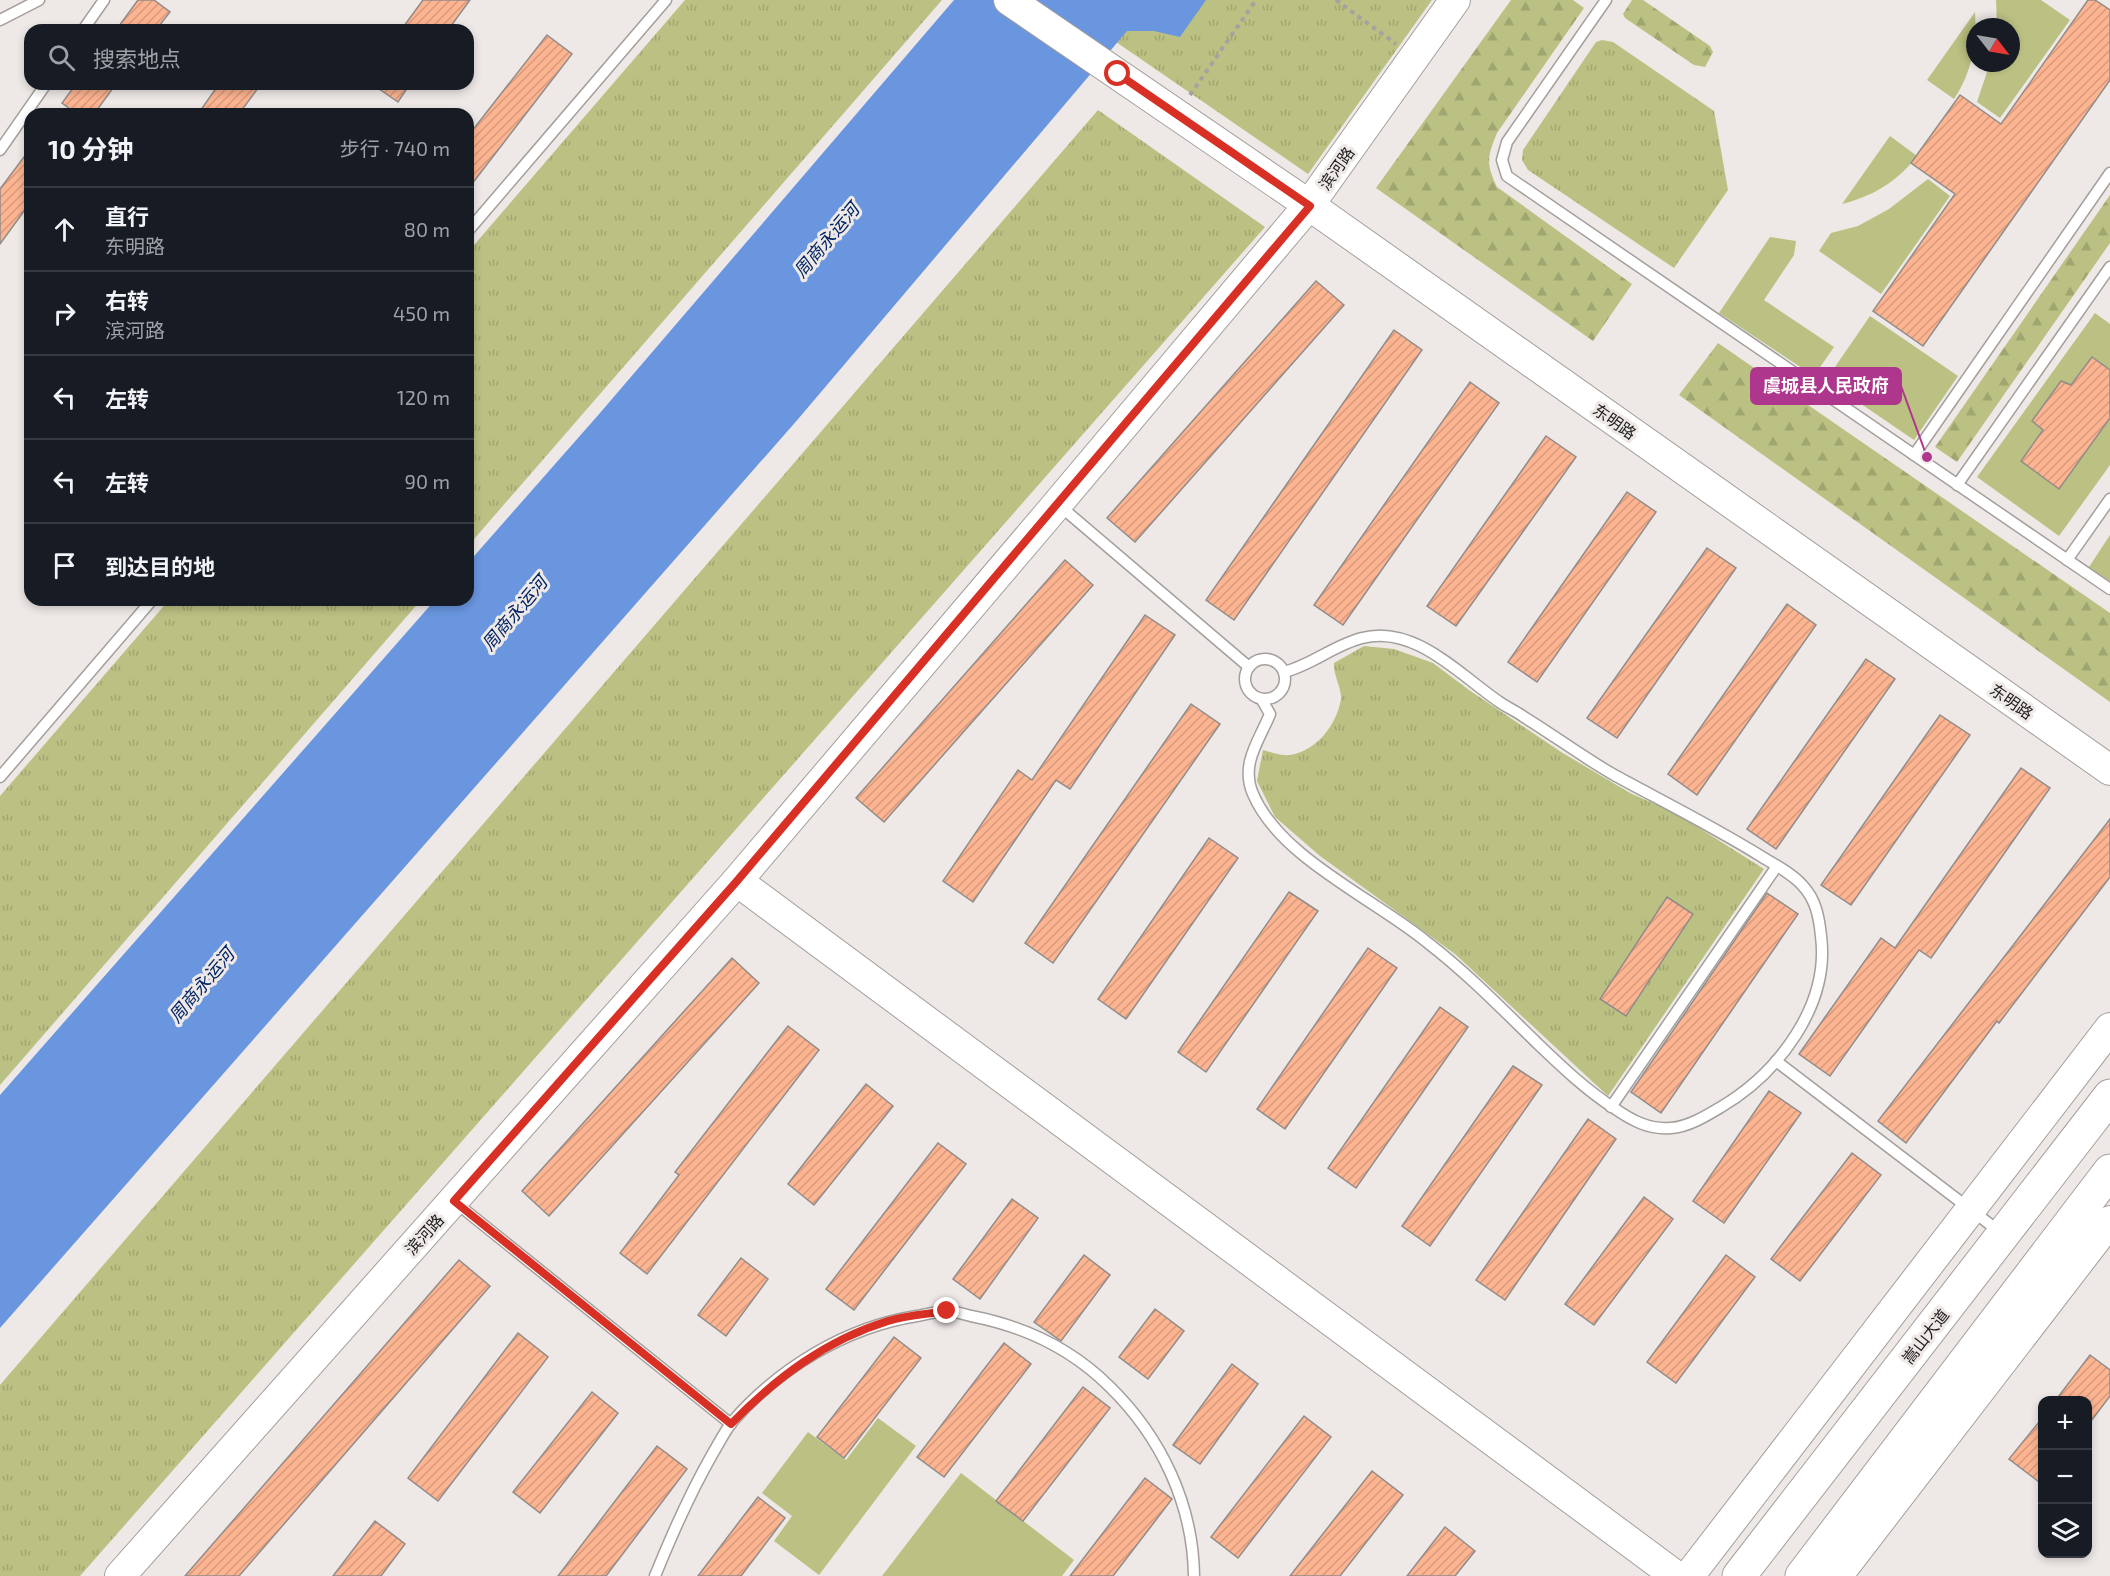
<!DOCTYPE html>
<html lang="zh">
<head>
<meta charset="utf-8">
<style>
	:root { --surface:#171b24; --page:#20242c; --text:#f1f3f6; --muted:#9ea1a6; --line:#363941 }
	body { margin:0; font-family:"Exo 2","Noto Sans SC",sans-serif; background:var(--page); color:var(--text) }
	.controls { position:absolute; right:18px; bottom:18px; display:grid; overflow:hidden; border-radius:12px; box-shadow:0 3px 9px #0003 }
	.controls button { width:54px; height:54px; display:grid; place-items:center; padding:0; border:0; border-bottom:2px solid var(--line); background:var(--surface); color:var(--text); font:30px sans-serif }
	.compass { position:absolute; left:1966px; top:18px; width:54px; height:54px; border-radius:50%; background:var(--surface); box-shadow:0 3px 9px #0003; rotate:121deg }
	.stop { position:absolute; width:18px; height:18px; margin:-14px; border:4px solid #d93025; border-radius:50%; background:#fff }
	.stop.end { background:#d93025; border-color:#fff; box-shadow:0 2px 6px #0008 }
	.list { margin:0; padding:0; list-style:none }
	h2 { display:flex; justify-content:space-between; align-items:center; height:78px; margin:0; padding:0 24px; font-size:26px }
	h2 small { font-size:20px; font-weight:400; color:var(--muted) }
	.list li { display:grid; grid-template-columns:39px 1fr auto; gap:18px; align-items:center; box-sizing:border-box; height:84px; padding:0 24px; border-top:2px solid var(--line) }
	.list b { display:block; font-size:22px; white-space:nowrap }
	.list p { margin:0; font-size:20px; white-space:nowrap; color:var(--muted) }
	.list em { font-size:20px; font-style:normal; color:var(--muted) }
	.icon { flex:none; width:33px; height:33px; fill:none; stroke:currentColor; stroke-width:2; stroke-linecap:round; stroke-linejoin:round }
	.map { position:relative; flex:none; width:2110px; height:1576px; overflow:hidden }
	.search { position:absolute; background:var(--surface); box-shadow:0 3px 9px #0003; left:24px; top:24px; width:450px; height:66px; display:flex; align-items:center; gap:15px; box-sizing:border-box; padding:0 21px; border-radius:18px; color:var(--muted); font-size:22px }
	.panel { position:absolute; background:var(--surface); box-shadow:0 3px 9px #0003; left:24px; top:108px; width:450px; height:498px; border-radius:18px }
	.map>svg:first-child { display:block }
	.grass { fill:#bbc182 }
	.forest { fill:url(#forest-firs) }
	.park { fill:url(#park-tufts) }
	.water { fill:#6996df }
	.building { fill:url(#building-hatch); stroke:#918c8a; stroke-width:1.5 }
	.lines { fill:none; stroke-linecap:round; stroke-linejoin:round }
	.lane-casing { stroke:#a39f9c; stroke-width:13 }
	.secondary-casing { stroke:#a39f9c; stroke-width:32 }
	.primary-casing { stroke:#a39f9c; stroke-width:35 }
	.path { stroke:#a5a2a0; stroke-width:4; stroke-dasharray:4.5 4.5; stroke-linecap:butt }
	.lane { stroke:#fff; stroke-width:10 }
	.secondary { stroke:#fff; stroke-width:30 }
	.primary { stroke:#fff; stroke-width:33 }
	.route { stroke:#d93025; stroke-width:8 }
	.labels { text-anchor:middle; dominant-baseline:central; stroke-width:6; stroke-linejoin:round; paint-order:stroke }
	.street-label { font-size:16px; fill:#222120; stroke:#eee9e6 }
	.water-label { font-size:18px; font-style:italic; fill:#002464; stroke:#eee9e6 }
	.leader { fill:none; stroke:#ae368c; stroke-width:2 }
	.callout-dot { fill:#ae368c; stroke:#eee9e6; stroke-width:2 }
	.callout { fill:#ae368c; stroke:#ae368c; stroke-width:2 }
	.callout-label { font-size:18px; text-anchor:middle; font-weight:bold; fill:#fff }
</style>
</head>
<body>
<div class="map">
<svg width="2110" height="1576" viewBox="0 0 2110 1576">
	<defs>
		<pattern id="forest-firs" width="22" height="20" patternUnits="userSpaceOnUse" patternTransform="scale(1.5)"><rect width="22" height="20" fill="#bbc182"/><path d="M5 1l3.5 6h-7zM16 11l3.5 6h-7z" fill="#a0a670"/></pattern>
		<pattern id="park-tufts" width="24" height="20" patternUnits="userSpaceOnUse" patternTransform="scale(1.5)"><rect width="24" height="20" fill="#bbc182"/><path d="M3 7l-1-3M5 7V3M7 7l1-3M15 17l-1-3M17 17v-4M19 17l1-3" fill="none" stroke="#a0a670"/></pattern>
		<pattern id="building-hatch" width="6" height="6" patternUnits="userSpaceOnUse" patternTransform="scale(1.5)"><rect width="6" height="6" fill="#fcb491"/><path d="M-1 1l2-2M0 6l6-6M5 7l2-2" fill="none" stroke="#d89a7d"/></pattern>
	</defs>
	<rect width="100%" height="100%" fill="#eee9e6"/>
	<g class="grass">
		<path d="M 1996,0 L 2041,0 L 2070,20 L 2000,118 L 1977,102 L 1990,63 L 2011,63 L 2011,27 L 1997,27 Z"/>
		<path d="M 1975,12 C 1977,43 1972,72 1954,99 L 1927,80 Z"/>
		<path d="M 1890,136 L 1917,156 C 1897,182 1873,196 1842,204 Z"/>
		<path d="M 1928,179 L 1950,196 L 1881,294 L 1819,251 L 1831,233 L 1858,226 L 1889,209 Z"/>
		<path d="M 1770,237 L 1796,241 L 1794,255 L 1764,300 L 1834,347 L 1814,376 L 1719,313 Z"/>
		<path d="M 2095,313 L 2110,324 L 2110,465 L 2059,536 L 1977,477 Z"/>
		<path d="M 1870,316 L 1958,376 L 1914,440 L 1826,380 Z"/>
		<path d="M 2110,535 L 2110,581 L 2089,567 Z"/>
		<path d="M 878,1418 L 916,1446 L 819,1575 L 774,1541 L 792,1516 L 762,1493 L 808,1432 L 846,1460 Z"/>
		<path d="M 961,1473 L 1074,1560 L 1062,1576 L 882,1576 Z"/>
	</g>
	<g class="forest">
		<path d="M 1511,0 L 1573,0 L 1584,8 L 1497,133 C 1487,157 1486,164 1497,187 L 1632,284 L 1593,341 L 1376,188 Z"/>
		<path d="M 1632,0 L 1643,0 L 1710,46 L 1713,52 L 1705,67 L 1694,65 L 1625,18 L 1623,14 Z"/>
		<path d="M 2110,195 L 2110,243 L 1957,462 L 1935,447 Z"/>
		<path d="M 1718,343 L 2110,613 L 2110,702 L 1679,395 Z"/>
	</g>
	<g class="park">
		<path d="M 685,0 L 942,0 L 468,546 L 468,252 Z"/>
		<path d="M 1055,0 L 1432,0 L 1308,174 Z"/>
		<path d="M 1602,40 L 1613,42 L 1714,111 L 1728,190 L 1674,268 L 1528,170 L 1522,160 L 1523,150 L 1596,42 Z"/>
		<path d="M 1098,110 L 1265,227 L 80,1576 L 0,1576 L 0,1385 Z"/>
		<path d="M 169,600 L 421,600 L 0,1085 L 0,796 Z"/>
		<path d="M 1364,646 L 1394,649 L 1433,663 L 1469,690 L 1561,752 L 1630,793 L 1677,814 L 1764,869 L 1608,1096 L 1455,954 L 1320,856 L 1275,817 L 1257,781 L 1263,750 C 1271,752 1282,756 1290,755 C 1317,751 1337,724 1341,699 C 1342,689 1333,675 1334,663 Z"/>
	</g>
	<path class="water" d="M 954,0 L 1206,0 L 1180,37 L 1154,31 L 1127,31 L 799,418 L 0,1328 L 0,1095 L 435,600 L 468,600 L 468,563 L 600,413 Z"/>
	<g class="building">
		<path d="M 138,0 L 154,0 L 170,12 L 156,30 L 116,30 Z"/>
		<path d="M 423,0 L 470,0 L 448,30 L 401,30 Z"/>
		<path d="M 2088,0 L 2095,0 L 2110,10 L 2110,80 L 1923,346 L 1873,311 L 1955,194 L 1911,163 L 1960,95 L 2001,124 Z"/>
		<path d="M 547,35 L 572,54 L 468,189 L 468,136 Z"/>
		<path d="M 76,84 L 116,84 L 94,114 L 77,114 L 62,103 Z"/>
		<path d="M 219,84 L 261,84 L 239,114 L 198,114 Z"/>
		<path d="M 372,84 L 410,84 L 398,102 Z"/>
		<path d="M 30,149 L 30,203 L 0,244 L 0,189 Z"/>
		<path d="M 1316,281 L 1344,305 L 1135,542 L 1107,518 Z"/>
		<path d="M 1394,330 L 1422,350 L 1234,620 L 1206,600 Z"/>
		<path d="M 2092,357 L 2110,370 L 2110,418 L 2059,489 L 2021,461 L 2043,430 L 2032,421 L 2061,381 L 2071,385 Z"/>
		<path d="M 1470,382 L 1499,403 L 1343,625 L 1314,605 Z"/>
		<path d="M 1546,436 L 1576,457 L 1456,626 L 1427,606 Z"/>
		<path d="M 1627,492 L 1656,512 L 1537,682 L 1508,662 Z"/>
		<path d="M 1707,548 L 1736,568 L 1617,738 L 1587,718 Z"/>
		<path d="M 1065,560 L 1093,585 L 884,822 L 856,798 Z"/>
		<path d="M 1787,604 L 1816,625 L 1697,795 L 1668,774 Z"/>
		<path d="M 1145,615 L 1175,635 L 1070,789 L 1056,780 L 973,902 L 943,881 L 1018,770 L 1032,780 Z"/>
		<path d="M 1866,659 L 1895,679 L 1776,849 L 1747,829 Z"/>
		<path d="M 1191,704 L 1220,724 L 1053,963 L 1025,943 Z"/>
		<path d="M 1940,715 L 1970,735 L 1851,905 L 1821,885 Z"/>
		<path d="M 2021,768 L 2050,788 L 1931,958 L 1919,950 L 1830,1076 L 1799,1054 L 1881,938 L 1895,948 Z"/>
		<path d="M 2110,819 L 2110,877 L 1999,1023 L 1997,1021 L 1906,1143 L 1878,1121 Z"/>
		<path d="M 1209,838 L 1238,858 L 1126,1019 L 1098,999 Z"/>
		<path d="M 1289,892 L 1318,911 L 1206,1072 L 1178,1052 Z"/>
		<path d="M 1767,893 L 1798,914 L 1661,1113 L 1631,1092 Z"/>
		<path d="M 1667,897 L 1693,914 L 1626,1016 L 1600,999 Z"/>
		<path d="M 1368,948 L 1397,968 L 1285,1129 L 1257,1109 Z"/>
		<path d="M 732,958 L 759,983 L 549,1216 L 522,1191 Z"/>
		<path d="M 1440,1007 L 1468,1027 L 1356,1188 L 1328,1168 Z"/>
		<path d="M 788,1026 L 819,1050 L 647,1274 L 620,1253 L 679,1175 L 675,1172 Z"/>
		<path d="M 1513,1066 L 1542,1085 L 1430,1246 L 1402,1226 Z"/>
		<path d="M 866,1084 L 893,1106 L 814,1205 L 788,1184 Z"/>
		<path d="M 1769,1091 L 1801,1113 L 1724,1223 L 1693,1201 Z"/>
		<path d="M 1588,1119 L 1616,1139 L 1505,1300 L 1476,1280 Z"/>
		<path d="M 938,1143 L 966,1164 L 854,1310 L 826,1289 Z"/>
		<path d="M 1852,1153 L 1881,1175 L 1800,1281 L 1771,1259 Z"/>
		<path d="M 1644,1197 L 1673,1219 L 1594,1325 L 1565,1304 Z"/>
		<path d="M 1012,1199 L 1038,1218 L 980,1299 L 953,1279 Z"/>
		<path d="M 1084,1255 L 1110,1275 L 1061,1341 L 1034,1322 Z"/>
		<path d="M 1726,1255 L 1755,1277 L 1676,1383 L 1647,1362 Z"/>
		<path d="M 741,1258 L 768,1279 L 726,1336 L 698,1315 Z"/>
		<path d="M 459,1260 L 490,1286 L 239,1576 L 185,1576 Z"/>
		<path d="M 1155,1309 L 1184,1331 L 1148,1379 L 1119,1357 Z"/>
		<path d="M 518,1333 L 548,1357 L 438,1501 L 408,1478 Z"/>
		<path d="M 894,1337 L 921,1358 L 844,1458 L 817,1437 Z"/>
		<path d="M 1004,1343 L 1031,1364 L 944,1477 L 917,1457 Z"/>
		<path d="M 2090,1355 L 2110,1370 L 2110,1396 L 2088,1425 L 2088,1401 L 2055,1401 Z"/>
		<path d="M 1232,1364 L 1258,1384 L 1200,1464 L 1173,1445 Z"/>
		<path d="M 1083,1387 L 1110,1408 L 1023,1521 L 996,1501 Z"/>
		<path d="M 592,1392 L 618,1413 L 540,1513 L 513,1492 Z"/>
		<path d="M 1304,1416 L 1331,1437 L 1238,1558 L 1211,1537 Z"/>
		<path d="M 2043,1417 L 2043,1485 L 2009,1459 Z"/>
		<path d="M 657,1446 L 687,1469 L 606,1576 L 558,1576 Z"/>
		<path d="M 1372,1471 L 1403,1495 L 1340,1576 L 1290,1576 Z"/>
		<path d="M 1145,1478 L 1172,1499 L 1113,1576 L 1070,1576 Z"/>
		<path d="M 758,1497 L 785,1518 L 741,1576 L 698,1576 Z"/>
		<path d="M 375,1521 L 405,1544 L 381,1576 L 333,1576 Z"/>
		<path d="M 1445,1527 L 1475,1551 L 1455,1576 L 1407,1576 Z"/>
	</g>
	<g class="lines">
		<defs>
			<g id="lane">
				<path d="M 1606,0 L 1507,142 L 1502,160 L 1507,176 L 2110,589"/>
				<path d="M 0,20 L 39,0"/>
				<path d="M 83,30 L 104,0"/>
				<path d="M 0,150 L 46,84"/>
				<path d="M 468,231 L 666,0"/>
				<path d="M 1914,455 L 2110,173"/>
				<path d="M 1957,485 L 2110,267"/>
				<path d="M 1060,506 L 1249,667"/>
				<path d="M 2067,560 L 2110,499"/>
				<circle cx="1265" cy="679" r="20"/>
				<path d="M 1262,700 L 1270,714 C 1259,741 1240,764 1253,794 C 1280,858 1375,899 1428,943 C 1467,973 1502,1009 1537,1043 C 1561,1066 1586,1090 1614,1108 C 1631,1120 1649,1130 1671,1128 C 1688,1127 1706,1116 1721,1107 C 1778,1073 1830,1006 1821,936 C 1819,917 1816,900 1803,886 C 1792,873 1773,864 1759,855 C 1712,826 1664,802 1616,776 C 1584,758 1555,736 1524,717 C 1516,711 1506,707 1498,701 C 1460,675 1414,624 1362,638 C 1334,645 1312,665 1284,672"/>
				<path d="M 0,777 L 152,600"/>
				<path d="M 1776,1061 L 2000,1232"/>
				<path d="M 1611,1107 L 1777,866"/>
				<path d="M 455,1202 L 731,1424"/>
				<path d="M 655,1576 C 672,1534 690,1493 713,1453 C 719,1443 725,1431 732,1422 C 779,1368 846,1327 917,1316 C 927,1314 939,1311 949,1311 C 956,1312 964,1314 971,1316 C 1023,1326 1072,1349 1110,1387 C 1161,1437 1193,1504 1194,1576"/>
			</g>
			<g id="secondary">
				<path d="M 1009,0 L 1309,205 L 2110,770"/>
				<path d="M 737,881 L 1676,1576"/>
				<path d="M 120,1576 L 737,881 L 1048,515 L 1309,205 L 1455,0"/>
				<path d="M 1689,1576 L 2110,1028"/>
				<path d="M 1837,1576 L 2110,1221"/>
			</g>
			<g id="primary">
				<path d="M 1739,1576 L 2110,1096"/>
				<path d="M 1802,1576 L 2110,1171"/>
			</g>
		</defs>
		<use href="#lane" class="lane-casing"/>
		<use href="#secondary" class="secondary-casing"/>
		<use href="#primary" class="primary-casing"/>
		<g class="path">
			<path d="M 1336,0 L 1396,44"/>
			<path d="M 1190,95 L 1256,0"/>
		</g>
		<use href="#lane" class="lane"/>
		<use href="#secondary" class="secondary"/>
		<use href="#primary" class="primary"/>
	</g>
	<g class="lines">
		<path class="route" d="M 947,1311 C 928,1314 907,1315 888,1321 C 826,1340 776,1378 731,1424 L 454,1201 L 737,881 L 1310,206 L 1118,74"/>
	</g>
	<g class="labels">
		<g class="street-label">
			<text transform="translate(1336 168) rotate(-55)">滨河路</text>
			<text transform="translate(1615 421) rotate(35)">东明路</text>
			<text transform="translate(2012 701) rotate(35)">东明路</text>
			<text transform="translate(424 1234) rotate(-48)">滨河路</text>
			<text transform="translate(1925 1336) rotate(-52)">嵩山大道</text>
		</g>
		<g class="water-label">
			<text transform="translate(826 240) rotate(-50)">周商永运河</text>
			<text transform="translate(514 613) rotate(-50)">周商永运河</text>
			<text transform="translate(201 985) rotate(-50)">周商永运河</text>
		</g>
	</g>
	<path class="leader" d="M1927 457L1901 386"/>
	<circle class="callout-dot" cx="1927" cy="457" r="6"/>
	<rect class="callout" x="1751" y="368" width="150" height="36" rx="6"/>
	<g class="callout-label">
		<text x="1826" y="392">虞城县人民政府</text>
	</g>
</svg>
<div class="controls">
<button>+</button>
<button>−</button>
<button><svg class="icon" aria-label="layers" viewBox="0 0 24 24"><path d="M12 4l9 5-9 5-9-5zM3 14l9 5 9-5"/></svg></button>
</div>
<svg class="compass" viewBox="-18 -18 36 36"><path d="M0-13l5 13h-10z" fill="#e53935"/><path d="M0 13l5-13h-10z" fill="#9ea1a6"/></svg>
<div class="stop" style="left:1118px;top:74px"></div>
<div class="stop end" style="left:947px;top:1311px"></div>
<div class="search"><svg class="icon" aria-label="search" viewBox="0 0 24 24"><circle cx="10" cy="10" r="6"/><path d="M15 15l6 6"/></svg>搜索地点</div>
<section class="panel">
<h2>10 分钟<small>步行 · 740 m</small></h2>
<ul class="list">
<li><svg class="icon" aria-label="ahead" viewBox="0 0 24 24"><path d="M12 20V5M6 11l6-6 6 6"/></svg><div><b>直行</b><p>东明路</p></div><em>80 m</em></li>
<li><svg class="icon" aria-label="right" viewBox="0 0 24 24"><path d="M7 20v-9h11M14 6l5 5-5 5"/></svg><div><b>右转</b><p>滨河路</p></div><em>450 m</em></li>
<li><svg class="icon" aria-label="left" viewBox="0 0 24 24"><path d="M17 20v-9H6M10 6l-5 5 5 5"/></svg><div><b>左转</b></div><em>120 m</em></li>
<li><svg class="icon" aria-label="left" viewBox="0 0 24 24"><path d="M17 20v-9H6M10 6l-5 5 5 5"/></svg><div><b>左转</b></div><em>90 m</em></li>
<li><svg class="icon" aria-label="arrive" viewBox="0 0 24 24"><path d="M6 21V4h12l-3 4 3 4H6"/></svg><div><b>到达目的地</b></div></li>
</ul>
</section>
</div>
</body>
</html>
